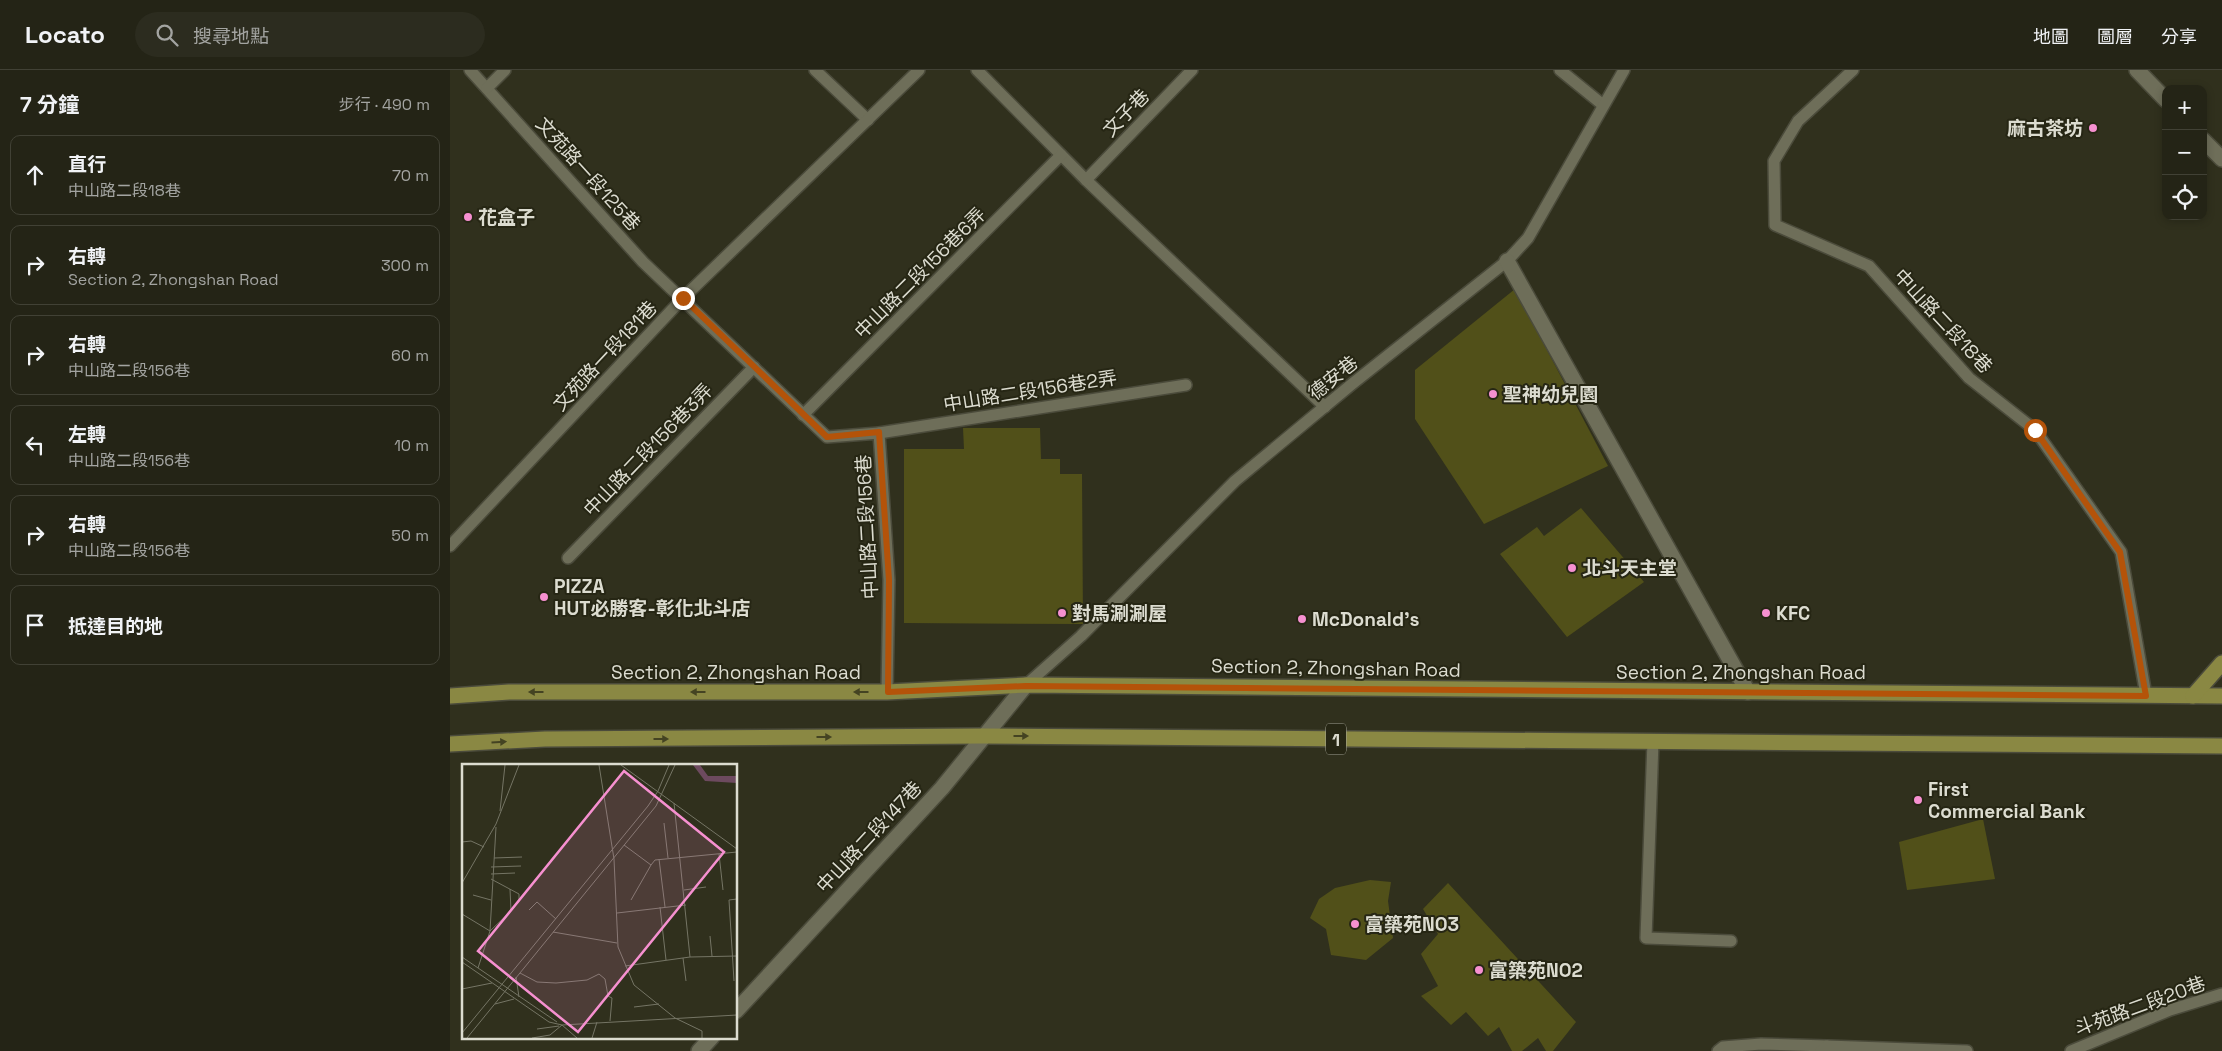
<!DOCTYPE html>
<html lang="zh-TW">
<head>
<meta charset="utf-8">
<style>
	:root { --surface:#242416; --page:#2c2c1f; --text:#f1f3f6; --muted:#a3a4a1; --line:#414135 }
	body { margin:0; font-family:"Space Grotesk","Noto Sans TC",sans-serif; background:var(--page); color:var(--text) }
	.controls { position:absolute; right:15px; top:15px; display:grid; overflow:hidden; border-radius:10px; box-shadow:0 2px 8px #0003 }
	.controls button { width:45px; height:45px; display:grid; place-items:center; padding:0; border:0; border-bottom:1px solid var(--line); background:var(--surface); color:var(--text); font:25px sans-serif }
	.stop { position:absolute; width:15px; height:15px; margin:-11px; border:4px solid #b45309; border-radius:50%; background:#fff }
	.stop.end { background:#b45309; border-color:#fff; box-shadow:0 1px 5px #0008 }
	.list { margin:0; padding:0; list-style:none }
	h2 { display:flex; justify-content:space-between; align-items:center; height:65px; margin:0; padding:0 20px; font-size:21px }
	h2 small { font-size:16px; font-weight:400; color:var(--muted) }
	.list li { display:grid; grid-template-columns:32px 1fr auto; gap:15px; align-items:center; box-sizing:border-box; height:80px; margin:0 10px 10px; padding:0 10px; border:1px solid var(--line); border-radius:10px }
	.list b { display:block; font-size:19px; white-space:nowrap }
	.list p { margin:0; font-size:16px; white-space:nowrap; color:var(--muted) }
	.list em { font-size:16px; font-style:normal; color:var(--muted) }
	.icon { flex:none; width:28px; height:28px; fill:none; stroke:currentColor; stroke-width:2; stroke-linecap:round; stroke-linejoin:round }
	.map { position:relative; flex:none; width:1772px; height:981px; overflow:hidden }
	header { display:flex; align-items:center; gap:30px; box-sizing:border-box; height:70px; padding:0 25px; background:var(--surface); border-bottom:1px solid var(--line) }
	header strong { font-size:24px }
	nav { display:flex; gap:28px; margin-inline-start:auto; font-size:18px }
	.search { width:350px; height:45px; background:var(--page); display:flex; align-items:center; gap:12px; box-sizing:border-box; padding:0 18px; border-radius:28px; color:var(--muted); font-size:19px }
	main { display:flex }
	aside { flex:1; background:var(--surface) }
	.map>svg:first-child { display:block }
	.building { fill:#515019 }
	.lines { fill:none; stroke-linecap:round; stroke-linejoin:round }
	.lane-casing { stroke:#4b4b3b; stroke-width:14 }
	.street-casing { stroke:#4b4b3b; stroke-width:18 }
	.secondary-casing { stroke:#4b4b3b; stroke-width:18 }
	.primary-casing { stroke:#4b4b3b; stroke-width:18 }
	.lane { stroke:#6e6e59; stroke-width:11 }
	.street { stroke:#6e6e59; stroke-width:15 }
	.secondary { stroke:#6e6e59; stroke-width:15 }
	.primary { stroke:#8a8843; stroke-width:15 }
	.oneway { fill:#444322 }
	.route { stroke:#b45309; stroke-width:6 }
	.poi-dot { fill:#f690d0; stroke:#262614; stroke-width:2 }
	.labels { text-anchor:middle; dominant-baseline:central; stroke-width:4; stroke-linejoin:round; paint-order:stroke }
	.shield { fill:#262614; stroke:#a5a598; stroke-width:1 }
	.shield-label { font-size:18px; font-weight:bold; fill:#dcdcd0 }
	.street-label { font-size:19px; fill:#dcdcd0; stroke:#262614 }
	.poi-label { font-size:19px; font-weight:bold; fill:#dcdcd0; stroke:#262614; text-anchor:start }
	.inset-road { fill:none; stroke:#757565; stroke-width:1 }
	.view { fill:#f690d0; fill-opacity:0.15; stroke:#f690d0; stroke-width:2.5 }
	.inset-edge { fill:none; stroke:#dcdcd0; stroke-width:2.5 }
</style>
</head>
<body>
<header>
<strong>Locato</strong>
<div class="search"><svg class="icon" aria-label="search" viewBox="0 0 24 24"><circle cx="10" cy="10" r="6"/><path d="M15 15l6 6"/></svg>搜尋地點</div>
<nav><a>地圖</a><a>圖層</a><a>分享</a></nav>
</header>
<main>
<aside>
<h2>7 分鐘<small>步行 · 490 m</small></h2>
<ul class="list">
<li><svg class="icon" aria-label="ahead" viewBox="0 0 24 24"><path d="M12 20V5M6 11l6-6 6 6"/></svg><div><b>直行</b><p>中山路二段18巷</p></div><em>70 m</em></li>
<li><svg class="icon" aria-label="right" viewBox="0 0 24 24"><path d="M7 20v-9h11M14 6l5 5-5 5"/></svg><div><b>右轉</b><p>Section 2, Zhongshan Road</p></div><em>300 m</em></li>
<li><svg class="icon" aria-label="right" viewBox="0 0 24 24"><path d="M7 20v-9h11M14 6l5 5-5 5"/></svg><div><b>右轉</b><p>中山路二段156巷</p></div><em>60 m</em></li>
<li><svg class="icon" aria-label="left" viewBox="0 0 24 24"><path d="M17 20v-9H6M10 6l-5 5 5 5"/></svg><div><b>左轉</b><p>中山路二段156巷</p></div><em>10 m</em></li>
<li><svg class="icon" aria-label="right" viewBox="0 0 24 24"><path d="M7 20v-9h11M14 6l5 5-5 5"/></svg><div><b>右轉</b><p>中山路二段156巷</p></div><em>50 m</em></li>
<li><svg class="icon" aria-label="arrive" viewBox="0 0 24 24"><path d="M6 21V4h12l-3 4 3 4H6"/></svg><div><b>抵達目的地</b></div></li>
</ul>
</aside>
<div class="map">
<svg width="1772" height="981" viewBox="0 0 1772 981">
	<rect width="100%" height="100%" fill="#30301d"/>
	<g class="building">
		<path d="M 1065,219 L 1158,396 L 1034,454 L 965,349 L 965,300 Z"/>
		<path d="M 513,358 L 590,358 L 591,389 L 610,389 L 610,404 L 632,404 L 633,554 L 454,553 L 454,379 L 514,379 Z"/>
		<path d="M 1131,438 L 1194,512 L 1117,567 L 1050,484 L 1087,457 L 1094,466 Z"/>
		<path d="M 1533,749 L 1545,809 L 1457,820 L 1449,772 Z"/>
		<path d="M 920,810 L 941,812 L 938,831 L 943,868 L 916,890 L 881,885 L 876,859 L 860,848 L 869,829 L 885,818 Z"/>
		<path d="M 998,813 L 1126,952 L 1103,981 L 1096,981 L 1088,968 L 1072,981 L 1062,981 L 1049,957 L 1038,966 L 1016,942 L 1001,955 L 971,926 L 988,916 L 971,884 L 988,864 L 973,839 Z"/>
	</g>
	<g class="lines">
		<defs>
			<g id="lane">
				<path d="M 20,0 L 193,192 L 377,367 L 429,363 L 439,510 L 437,622"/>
				<path d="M 365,0 L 418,50"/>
				<path d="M 527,0 L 636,110 L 875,337"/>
				<path d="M 1110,0 L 1153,35"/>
				<path d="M 1403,0 L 1348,51 L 1324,91 L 1325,155 L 1419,196 L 1519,308 L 1585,360 L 1671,482 L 1696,625"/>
				<path d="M 37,18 L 55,0"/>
				<path d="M 636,110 L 742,0"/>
				<path d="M 353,345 L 611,85"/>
				<path d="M 429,363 L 736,315"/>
				<path d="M 0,476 L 233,228 L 469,0"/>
				<path d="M 118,488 L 304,297"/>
				<path d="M 576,615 L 631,566 L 785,411 L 902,314 L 1057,191 L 1078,168 L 1174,0"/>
				<path d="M 1203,671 L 1196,868 L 1281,871"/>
				<path d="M 1268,981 L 1273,977 L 1311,974 L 1377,976"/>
				<path d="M 1371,981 L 1377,976 L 1517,981"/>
				<path d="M 1621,981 L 1720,940 L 1772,924"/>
			</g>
			<g id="street">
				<path d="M 1057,191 L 1298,622"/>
				<path d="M 286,941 L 492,718 L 576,615"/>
				<path d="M 249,981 L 262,967"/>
			</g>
			<g id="secondary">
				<path d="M 1687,0 L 1716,30"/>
				<path d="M 1753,70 L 1772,89"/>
			</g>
			<g id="primary">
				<path d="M 0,626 L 59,622 L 437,622 L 576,615 L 1772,626"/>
				<path d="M 1743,626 L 1772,593"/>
				<path d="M 0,674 L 95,669 L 533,666 L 1772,676"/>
			</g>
		</defs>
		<use href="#lane" class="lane-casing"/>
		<use href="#street" class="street-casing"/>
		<use href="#secondary" class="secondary-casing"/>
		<use href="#primary" class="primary-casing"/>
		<use href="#lane" class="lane"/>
		<use href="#street" class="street"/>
		<use href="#secondary" class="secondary"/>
		<use href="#primary" class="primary"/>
	</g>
	<defs><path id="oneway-solid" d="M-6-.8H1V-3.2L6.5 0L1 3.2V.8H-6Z" transform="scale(1.25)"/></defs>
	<g class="oneway">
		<use href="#oneway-solid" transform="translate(86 622) rotate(-180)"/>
		<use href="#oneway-solid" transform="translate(248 622) rotate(-180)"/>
		<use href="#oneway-solid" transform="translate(411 622) rotate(-180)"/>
		<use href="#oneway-solid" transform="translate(571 666)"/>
		<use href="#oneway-solid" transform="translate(374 667)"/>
		<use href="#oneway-solid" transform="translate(211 669)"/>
		<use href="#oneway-solid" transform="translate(49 672) rotate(-3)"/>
	</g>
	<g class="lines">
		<path class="route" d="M 233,228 L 377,367 L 429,362 L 439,510 L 438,622 L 576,616 L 1696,626 L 1670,482 L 1585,360"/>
	</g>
	<g class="poi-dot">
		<circle cx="1643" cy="58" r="5"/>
		<circle cx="18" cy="147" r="5"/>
		<circle cx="1043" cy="324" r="5"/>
		<circle cx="1122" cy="498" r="5"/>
		<circle cx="94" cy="527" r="5"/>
		<circle cx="612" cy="543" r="5"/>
		<circle cx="1316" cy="543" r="5"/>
		<circle cx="852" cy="549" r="5"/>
		<circle cx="1468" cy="730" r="5"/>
		<circle cx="905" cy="854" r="5"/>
		<circle cx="1029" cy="900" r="5"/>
	</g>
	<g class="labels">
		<rect class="shield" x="876" y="653.5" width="20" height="31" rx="4"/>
		<g class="shield-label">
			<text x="886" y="669">1</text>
		</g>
		<g class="street-label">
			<text transform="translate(676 43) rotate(-46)">文子巷</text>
			<text transform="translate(138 104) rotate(48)">文苑路一段125巷</text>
			<text transform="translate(470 203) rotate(-45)">中山路二段156巷6弄</text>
			<text transform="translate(1493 251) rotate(47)">中山路二段18巷</text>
			<text transform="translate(155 286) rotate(-47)">文苑路一段181巷</text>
			<text transform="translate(883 308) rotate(-39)">德安巷</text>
			<text transform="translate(580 321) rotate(-9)">中山路二段156巷2弄</text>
			<text transform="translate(198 380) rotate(-46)">中山路二段156巷3弄</text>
			<text transform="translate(417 457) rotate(-93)">中山路二段156巷</text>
			<text transform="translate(886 598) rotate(1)">Section 2, Zhongshan Road</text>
			<text x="286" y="602">Section 2, Zhongshan Road</text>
			<text x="1291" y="602">Section 2, Zhongshan Road</text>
			<text transform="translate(419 767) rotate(-47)">中山路二段147巷</text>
			<text transform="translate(1690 936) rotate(-20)">斗苑路二段20巷</text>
		</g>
		<g class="poi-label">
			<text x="1633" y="58" text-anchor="end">麻古茶坊</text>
			<text x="28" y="147">花盒子</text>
			<text x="1053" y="324">聖神幼兒園</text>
			<text x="1132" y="498">北斗天主堂</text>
			<text x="104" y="516">PIZZA<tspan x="104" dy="22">HUT必勝客-彰化北斗店</tspan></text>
			<text x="622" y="543">對馬涮涮屋</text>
			<text x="1326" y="543">KFC</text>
			<text x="862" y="549">McDonald's</text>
			<text x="1478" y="719">First<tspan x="1478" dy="22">Commercial Bank</tspan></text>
			<text x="915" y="854">富築苑NO3</text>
			<text x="1039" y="900">富築苑NO2</text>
		</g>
	</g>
	<g transform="translate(12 694)">
		<rect width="275" height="275" fill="#30301d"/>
		<path d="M 231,1 L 238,1 L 246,12 L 275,12 L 275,19 L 243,17 Z" fill="#6d4a5f"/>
		<path class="inset-road" d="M 137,1 L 152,95 L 156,183 L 172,221 L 213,254 L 240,267 L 240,274M 159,1 L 275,85M 212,39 L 228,193M 38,47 L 43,1M 202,59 L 206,94M 0,78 L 9,77 L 22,83M 162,81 L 189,101 L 193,96 L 275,88M 257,90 L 261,126M 32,94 L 60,93M 197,95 L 203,143M 29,103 L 59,102M 29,110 L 53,109M 29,115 L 57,130 L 57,137 L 49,147M 0,119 L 34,60 L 57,1M 222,126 L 244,123M 11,131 L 29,136M 169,136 L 189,101M 198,143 L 204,196M 67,146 L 75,138 L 94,155M 155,149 L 224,141M 0,150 L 28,167 L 16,204M 28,167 L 34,63M 28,167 L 49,147 L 48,125M 91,168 L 155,179M 248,172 L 250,192M 0,193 L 95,258M 221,194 L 224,217M 0,198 L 87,258 L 100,261 L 275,251M 163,202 L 228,193 L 275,192M 58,209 L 75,218 L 94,219 L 125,216 L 137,210 L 143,215 L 146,232 L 150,234 L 148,257M 54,213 L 57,233M 272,217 L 267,136 L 275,135M 0,225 L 30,219M 33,240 L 52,235M 172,243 L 197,240M 100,261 L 115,274M 75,265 L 97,262M 0,269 L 186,42 L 196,27 L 207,1M 5,274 L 194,42 L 213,1M 70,274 L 88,271 L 100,261M 130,274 L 135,258"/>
		<path class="view" d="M 162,7 L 262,88 L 116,268 L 16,187 Z"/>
		<rect width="275" height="275" class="inset-edge"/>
	</g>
</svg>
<div class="controls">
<button>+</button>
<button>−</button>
<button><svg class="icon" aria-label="locate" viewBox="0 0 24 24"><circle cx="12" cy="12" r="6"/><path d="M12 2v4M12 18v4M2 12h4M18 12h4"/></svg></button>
</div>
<div class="stop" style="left:1585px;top:360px"></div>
<div class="stop end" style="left:233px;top:228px"></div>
</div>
</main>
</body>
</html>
